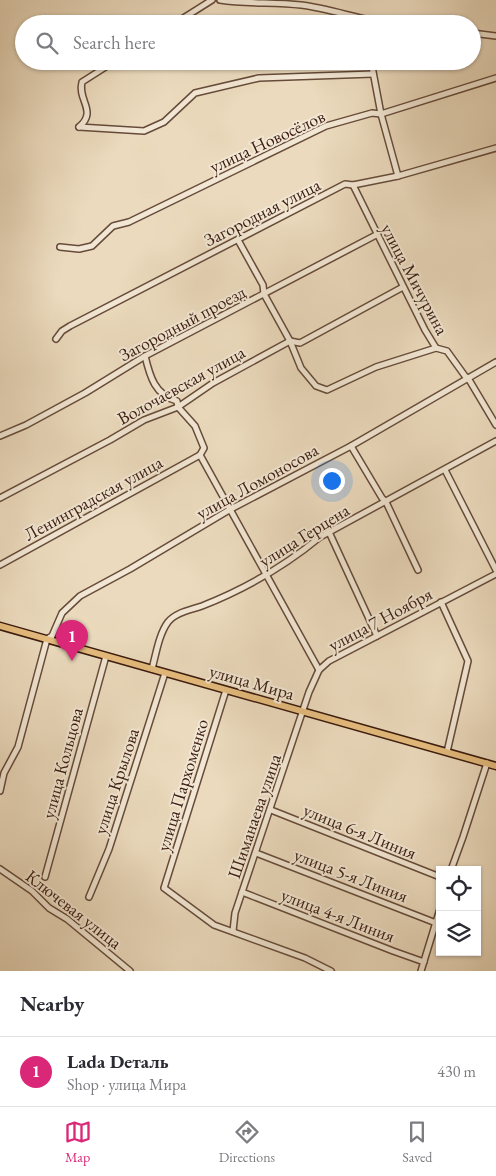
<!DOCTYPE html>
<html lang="en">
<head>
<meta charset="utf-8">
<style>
	:root { --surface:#fff; --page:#f7f7f7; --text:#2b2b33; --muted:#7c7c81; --line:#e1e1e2; --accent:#db2777 }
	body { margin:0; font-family:"EB Garamond",serif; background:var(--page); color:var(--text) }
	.controls { position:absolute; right:15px; bottom:15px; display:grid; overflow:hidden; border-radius:0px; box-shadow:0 1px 4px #0004 }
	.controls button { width:45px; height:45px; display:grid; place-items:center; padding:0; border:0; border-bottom:1px solid var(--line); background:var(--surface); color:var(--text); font:25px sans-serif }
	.you { position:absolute; left:331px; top:480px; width:18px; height:18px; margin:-12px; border:4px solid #fff; border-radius:50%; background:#1a73e8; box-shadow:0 0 0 8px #1a73e833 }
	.badge { display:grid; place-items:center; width:32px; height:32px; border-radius:50%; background:var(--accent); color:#fff; font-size:16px; font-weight:700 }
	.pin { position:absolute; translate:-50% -41px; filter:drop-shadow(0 1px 2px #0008) }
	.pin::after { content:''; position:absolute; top:26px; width:18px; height:15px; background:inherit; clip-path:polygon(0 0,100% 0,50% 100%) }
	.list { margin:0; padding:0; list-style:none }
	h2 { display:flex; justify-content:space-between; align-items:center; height:65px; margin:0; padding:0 20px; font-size:21px }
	h2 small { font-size:16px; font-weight:400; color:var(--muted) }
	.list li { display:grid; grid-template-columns:32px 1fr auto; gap:15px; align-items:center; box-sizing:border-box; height:70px; padding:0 20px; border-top:1px solid var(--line) }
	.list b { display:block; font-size:19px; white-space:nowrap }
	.list p { margin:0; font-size:16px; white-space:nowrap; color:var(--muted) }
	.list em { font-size:16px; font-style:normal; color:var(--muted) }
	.icon { flex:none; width:28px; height:28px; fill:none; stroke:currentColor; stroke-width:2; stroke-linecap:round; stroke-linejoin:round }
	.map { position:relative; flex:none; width:496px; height:971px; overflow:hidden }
	.search { position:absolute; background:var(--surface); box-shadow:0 1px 4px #0004; left:15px; right:15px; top:15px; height:55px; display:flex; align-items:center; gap:12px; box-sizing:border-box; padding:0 18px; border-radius:28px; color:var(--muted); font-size:19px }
	.sheet { height:135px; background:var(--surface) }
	nav { display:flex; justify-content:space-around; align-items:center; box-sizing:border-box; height:70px; border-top:1px solid var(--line); background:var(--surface); font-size:14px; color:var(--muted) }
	nav a { display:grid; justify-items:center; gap:2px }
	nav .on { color:var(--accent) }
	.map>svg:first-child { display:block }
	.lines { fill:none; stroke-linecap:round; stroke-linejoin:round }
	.minor-casing { stroke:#664b3a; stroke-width:8 }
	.major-casing { stroke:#3a1b0f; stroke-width:9 }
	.minor { stroke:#f2e7d4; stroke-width:5 }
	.major { stroke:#e6bd7e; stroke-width:6 }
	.labels { text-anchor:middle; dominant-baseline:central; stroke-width:4; stroke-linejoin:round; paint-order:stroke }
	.street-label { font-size:18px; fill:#3a1b0f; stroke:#f2e7d4 }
</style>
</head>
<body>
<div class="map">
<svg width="496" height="971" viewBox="0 0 496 971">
	<rect width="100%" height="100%" fill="#ebdabd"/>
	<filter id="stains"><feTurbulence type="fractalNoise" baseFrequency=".004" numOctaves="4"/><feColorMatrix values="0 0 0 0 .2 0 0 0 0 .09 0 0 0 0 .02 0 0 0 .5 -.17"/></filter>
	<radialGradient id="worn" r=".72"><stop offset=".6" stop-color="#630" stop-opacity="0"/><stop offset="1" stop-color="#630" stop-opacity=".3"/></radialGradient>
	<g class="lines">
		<defs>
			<g id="minor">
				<path d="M 220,0 C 247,4 274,2 301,5 C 332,9 361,20 393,24"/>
				<path d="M 174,24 L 212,0"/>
				<path d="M 472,33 L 496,36"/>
				<path d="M 371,61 L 381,114 L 398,176"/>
				<path d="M 79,127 L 144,131 L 164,122 L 195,93 L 259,78 L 373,74"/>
				<path d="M 79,127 C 98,111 77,100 82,82 L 115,61"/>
				<path d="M 353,185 L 425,330 L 436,348 L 447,351 L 465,376 L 468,378 L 496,425"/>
				<path d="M 238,240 L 263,285 L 264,294 L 290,341 L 301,368 L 316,386 L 327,390 L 376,367 L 436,348"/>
				<path d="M 60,247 L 79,249 L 92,246 L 113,226 L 129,222 L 326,126 L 372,113 L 381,114 L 496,78"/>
				<path d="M 56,339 L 62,331 L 70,326 L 345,184 L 353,185 L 398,176 L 496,148"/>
				<path d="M 145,356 C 150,377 155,395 177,401 L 178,407 L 195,426 L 204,448 L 200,455 L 319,670"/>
				<path d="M 0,436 L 26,425 L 85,393 L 145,356 L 376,235"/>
				<path d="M 351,446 L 382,498 L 386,502 L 418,570"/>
				<path d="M 445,470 L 496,570"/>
				<path d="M 0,498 L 110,440 L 144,420 L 178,407 L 213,383 L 290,341 L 300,343 L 403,287"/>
				<path d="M 329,532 L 377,636"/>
				<path d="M 0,565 L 200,455"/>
				<path d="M 441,602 L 468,661 L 447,752"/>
				<path d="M 152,669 C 156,654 159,634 168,622 C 176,612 191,610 202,606 C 245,589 285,566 320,537 L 496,441"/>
				<path d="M 226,690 L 164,888 L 214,925 L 305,958 L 331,971"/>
				<path d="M 0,791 L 4,773 L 18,747 L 47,639 L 52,636 L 62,613 L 80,596 L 130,569 L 229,510 L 351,446 L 496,362"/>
				<path d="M 271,810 L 440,877"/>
				<path d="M 256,853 L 436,923"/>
				<path d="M 0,869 L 32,891 L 49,908 L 67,919 L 130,971"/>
				<path d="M 451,870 L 463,837 L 487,763"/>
				<path d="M 45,877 L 106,656"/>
				<path d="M 242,892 L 393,951 L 424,962"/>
				<path d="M 89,897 L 109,849 L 165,673"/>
				<path d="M 233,931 L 235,913 L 309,692 L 319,670 L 329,661 L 496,574"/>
				<path d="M 421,971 L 440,909"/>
			</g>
			<path id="major" d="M 0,626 L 496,766"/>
		</defs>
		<use href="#minor" class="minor-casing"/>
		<use href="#major" class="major-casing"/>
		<use href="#minor" class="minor"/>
		<use href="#major" class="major"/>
	</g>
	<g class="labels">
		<g class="street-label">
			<text transform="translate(267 141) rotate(-25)">улица Новосёлов</text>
			<text transform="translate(262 212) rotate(-27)">Загородная улица</text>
			<text transform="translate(415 279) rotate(62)">улица Мичурина</text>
			<text transform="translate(182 323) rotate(-28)">Загородный проезд</text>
			<text transform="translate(181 385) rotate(-29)">Волочаевская улица</text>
			<text transform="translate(257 481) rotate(-29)">улица Ломоносова</text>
			<text transform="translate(93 498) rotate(-29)">Ленинградская улица</text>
			<text transform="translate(304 535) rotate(-32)">улица Герцена</text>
			<text transform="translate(380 619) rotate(-28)">улица 7 Ноября</text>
			<text transform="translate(252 682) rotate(16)">улица Мира</text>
			<text transform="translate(62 763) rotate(-75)">улица Кольцова</text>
			<text transform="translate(116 781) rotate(-72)">улица Крылова</text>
			<text transform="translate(182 785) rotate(-73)">улица Пархоменко</text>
			<text transform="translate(254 816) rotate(-71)">Шиманаева улица</text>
			<text transform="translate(360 831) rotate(22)">улица 6-я Линия</text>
			<text transform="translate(351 875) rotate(21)">улица 5-я Линия</text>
			<text transform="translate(74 909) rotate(38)">Ключевая улица</text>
			<text transform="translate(338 915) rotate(21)">улица 4-я Линия</text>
		</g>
	</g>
	<rect width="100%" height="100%" filter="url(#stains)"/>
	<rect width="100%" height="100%" fill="url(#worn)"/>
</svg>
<div class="controls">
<button><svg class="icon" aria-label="locate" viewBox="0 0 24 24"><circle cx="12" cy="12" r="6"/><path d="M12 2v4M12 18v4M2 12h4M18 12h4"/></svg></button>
<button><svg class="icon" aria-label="layers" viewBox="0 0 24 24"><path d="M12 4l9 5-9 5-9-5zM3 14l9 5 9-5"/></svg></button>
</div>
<div class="you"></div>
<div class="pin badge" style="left:72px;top:661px">1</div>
<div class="search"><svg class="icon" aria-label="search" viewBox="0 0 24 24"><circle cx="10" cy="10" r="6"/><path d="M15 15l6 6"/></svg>Search here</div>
</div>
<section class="sheet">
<h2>Nearby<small></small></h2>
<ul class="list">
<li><span class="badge">1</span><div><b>Lada Dеталь</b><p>Shop · улица Мира</p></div><em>430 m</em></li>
</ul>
</section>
<nav>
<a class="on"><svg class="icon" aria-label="map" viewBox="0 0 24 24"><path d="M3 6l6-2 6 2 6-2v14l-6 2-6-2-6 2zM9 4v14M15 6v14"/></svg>Map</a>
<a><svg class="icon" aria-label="directions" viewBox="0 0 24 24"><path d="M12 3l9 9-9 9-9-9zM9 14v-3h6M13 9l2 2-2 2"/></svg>Directions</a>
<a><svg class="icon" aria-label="saved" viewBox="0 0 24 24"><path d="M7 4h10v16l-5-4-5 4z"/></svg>Saved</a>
</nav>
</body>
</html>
